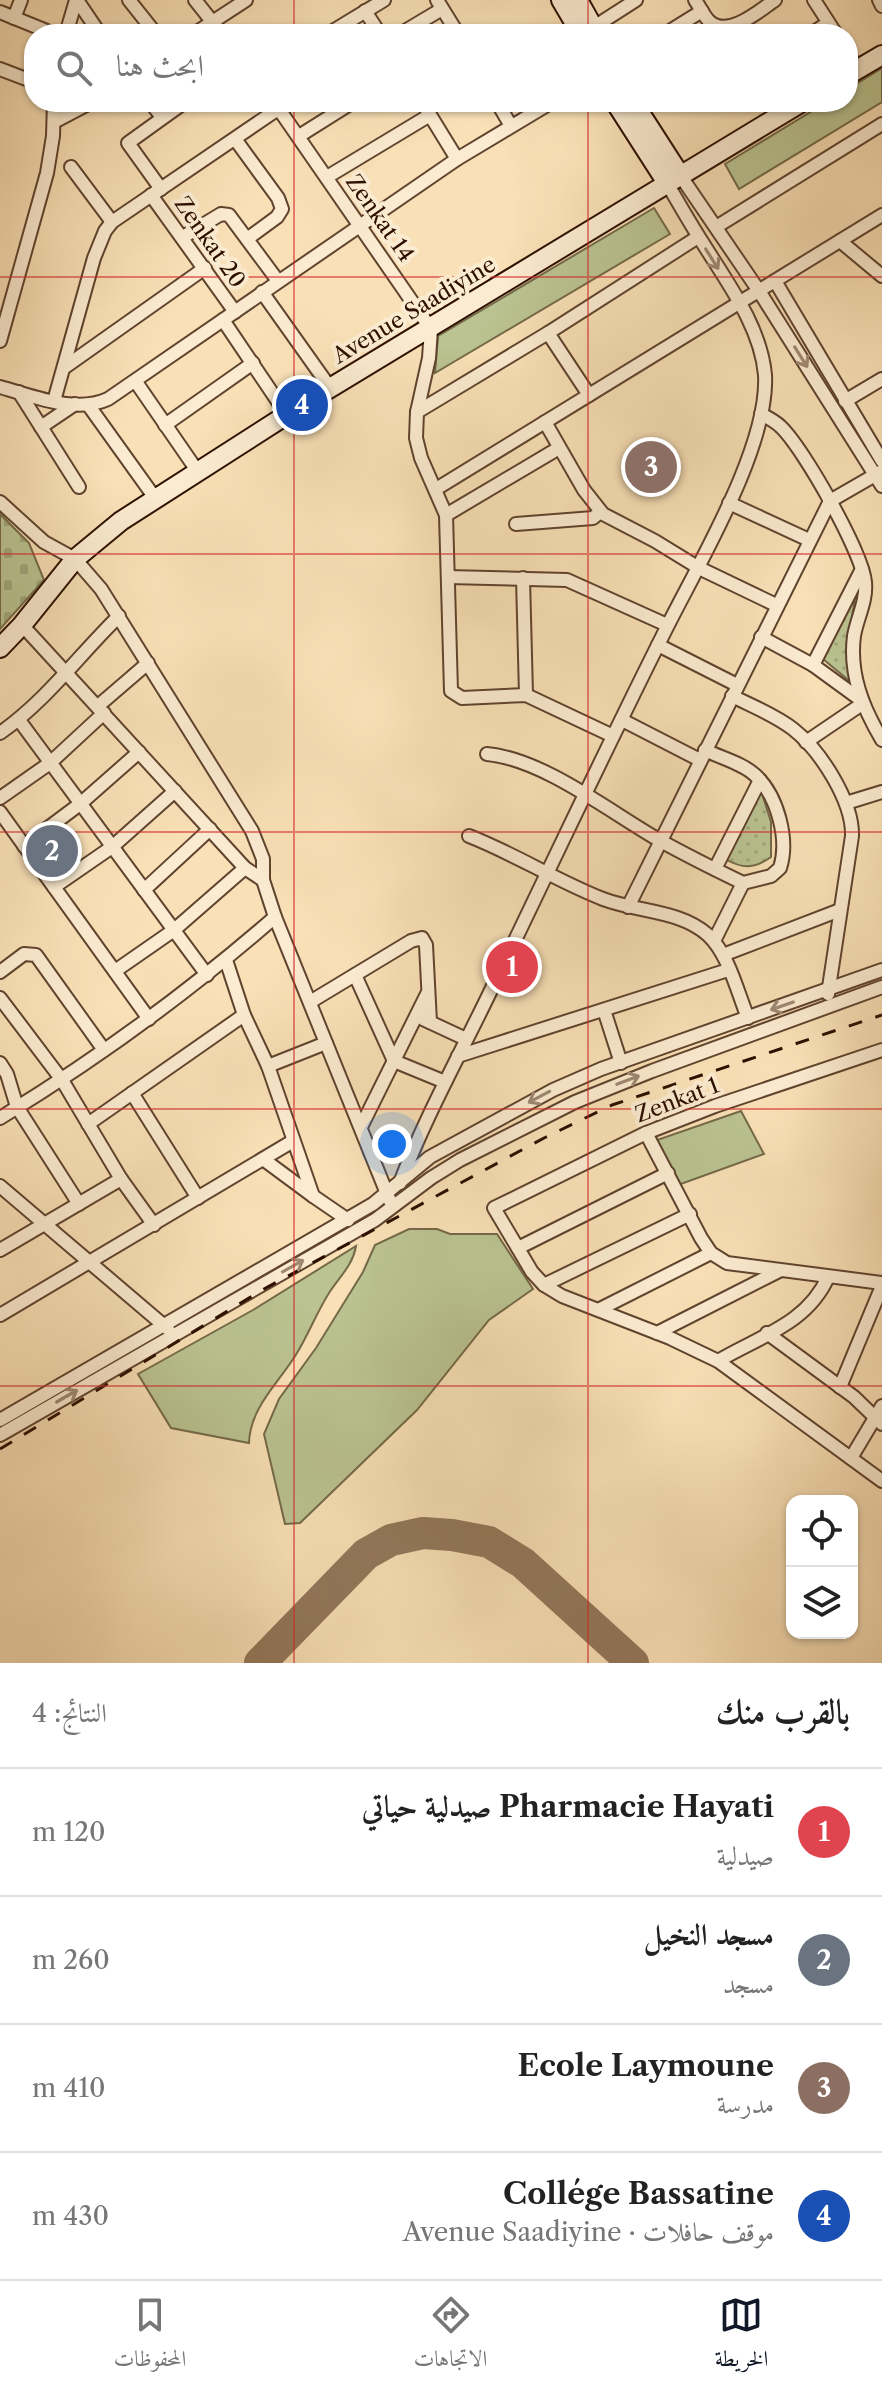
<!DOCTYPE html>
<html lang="ar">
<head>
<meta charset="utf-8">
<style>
	:root { --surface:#fff; --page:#f2f2f2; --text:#222; --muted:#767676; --line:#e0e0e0; --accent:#111827 }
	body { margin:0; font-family:"Libre Caslon Text",Amiri,serif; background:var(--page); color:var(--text); direction:rtl }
	.controls { position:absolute; right:24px; bottom:24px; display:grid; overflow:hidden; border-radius:16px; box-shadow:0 2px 6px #0004 }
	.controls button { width:72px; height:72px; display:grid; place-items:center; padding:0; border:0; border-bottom:2px solid var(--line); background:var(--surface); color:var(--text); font:40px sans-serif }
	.you { position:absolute; left:392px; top:1144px; width:28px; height:28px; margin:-20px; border:6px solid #fff; border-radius:50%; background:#1a73e8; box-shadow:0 0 0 12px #1a73e833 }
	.badge { display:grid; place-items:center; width:52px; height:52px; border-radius:50%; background:var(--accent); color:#fff; font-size:26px; font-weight:700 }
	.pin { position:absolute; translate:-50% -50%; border:4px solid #fff; box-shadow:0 2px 8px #0006 }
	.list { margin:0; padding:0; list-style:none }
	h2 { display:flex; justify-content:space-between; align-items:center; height:104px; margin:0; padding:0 32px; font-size:34px }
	h2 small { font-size:26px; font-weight:400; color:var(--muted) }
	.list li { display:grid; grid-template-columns:52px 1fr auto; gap:24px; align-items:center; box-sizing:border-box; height:128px; padding:0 32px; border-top:2px solid var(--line) }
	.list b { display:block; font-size:30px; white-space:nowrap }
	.list p { margin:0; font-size:26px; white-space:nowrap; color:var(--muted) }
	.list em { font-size:26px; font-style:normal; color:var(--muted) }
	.icon { flex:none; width:44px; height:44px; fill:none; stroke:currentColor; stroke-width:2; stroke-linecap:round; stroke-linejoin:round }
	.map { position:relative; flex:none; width:882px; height:1663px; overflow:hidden; direction:ltr }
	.search { position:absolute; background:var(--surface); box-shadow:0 2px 6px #0004; left:24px; right:24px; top:24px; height:88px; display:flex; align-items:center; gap:20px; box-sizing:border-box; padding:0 28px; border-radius:32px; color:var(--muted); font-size:30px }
	.sheet { height:616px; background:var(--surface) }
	nav { display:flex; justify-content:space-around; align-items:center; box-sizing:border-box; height:112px; border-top:2px solid var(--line); background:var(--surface); font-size:22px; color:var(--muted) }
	nav a { display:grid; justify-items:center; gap:4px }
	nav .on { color:var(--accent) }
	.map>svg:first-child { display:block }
	.green { fill:#bac391; stroke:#746948; stroke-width:2 }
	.cemetery { fill:url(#cemetery-stones); stroke:#746948; stroke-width:2 }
	.garden { fill:url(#garden-dots); stroke:#746948; stroke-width:2 }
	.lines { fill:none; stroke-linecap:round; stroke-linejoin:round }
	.taxiway { stroke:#93785b; stroke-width:32 }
	.street-casing { stroke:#60432e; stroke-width:16 }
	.secondary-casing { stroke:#2d0f00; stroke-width:22 }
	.street { stroke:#fbebd0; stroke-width:12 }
	.secondary { stroke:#fbebd0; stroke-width:18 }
	.rail { stroke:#2d0f00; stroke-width:3; stroke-dasharray:14 14; stroke-linecap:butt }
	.oneway { stroke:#9e8872 }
	.grid { fill:none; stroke:#d62828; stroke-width:2; stroke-opacity:0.55 }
	.labels { text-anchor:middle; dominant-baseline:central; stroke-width:8; stroke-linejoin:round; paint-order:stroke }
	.street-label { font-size:22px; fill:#2d0f00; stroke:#fbebd0 }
</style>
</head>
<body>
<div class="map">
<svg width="882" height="1663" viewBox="0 0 882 1663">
	<defs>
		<pattern id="cemetery-stones" width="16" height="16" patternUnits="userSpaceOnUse" patternTransform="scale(2)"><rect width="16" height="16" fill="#bac391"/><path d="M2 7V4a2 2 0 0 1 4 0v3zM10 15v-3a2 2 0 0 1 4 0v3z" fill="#a0a67b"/></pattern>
		<pattern id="garden-dots" width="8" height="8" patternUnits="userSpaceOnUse" patternTransform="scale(2)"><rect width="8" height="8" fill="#bac391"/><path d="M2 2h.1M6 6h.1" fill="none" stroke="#a0a67b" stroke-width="1.8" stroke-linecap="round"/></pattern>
	</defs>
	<rect width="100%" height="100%" fill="#f9e0b6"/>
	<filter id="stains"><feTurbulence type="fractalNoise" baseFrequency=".0025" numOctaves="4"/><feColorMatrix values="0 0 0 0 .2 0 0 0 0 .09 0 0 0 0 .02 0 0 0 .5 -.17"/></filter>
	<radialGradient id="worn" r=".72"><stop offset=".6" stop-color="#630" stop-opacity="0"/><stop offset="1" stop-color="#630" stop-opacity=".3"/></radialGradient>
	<g class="green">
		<path d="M 882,68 L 882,102 L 739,189 L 725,164 L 827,102 L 848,102 L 848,89 Z"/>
		<path d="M 654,208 L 670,234 L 435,373 L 438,336 Z"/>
		<path d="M 741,1111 L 764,1154 L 678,1185 L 657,1140 Z"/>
		<path d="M 409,1229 L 437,1229 L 450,1234 L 497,1234 L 533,1289 L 489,1320 L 417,1410 L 300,1523 L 285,1524 L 264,1434 L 279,1399 L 316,1348 L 363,1272 L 375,1245 Z"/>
		<path d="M 356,1246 C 353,1265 340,1276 329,1293 C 317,1312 309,1333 297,1353 C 279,1383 250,1407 249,1443 L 171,1428 L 138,1374 L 253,1310 Z"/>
	</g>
	<path class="cemetery" d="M 0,514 L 29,543 L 44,580 L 0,629 Z"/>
	<g class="garden">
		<path d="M 855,597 L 848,649 L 853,684 L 823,659 Z"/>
		<path d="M 760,787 L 771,822 L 771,857 C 754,869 743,869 725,859 Z"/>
	</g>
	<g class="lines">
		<path class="taxiway" d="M 260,1663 L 366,1554 L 391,1540 L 423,1533 L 452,1535 L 489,1542 L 523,1563 L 633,1663"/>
		<defs>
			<g id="street">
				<path d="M 77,0 L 100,34"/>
				<path d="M 129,0 L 156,34"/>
				<path d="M 195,0 L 222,34"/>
				<path d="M 437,0 L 458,34"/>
				<path d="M 695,0 C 700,7 704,17 710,22 C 729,38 760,10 775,0"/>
				<path d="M 814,0 L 836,34"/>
				<path d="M 879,0 L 882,6"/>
				<path d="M 365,11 L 380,34"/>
				<path d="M 0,12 L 54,34"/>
				<path d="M 14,18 L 21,0"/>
				<path d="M 594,27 L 636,0"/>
				<path d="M 66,34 L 76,0"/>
				<path d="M 194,34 L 246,0"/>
				<path d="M 328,34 L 384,0"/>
				<path d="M 400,34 L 442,9"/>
				<path d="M 665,34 L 702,11"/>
				<path d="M 811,34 L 828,23"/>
				<path d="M 848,54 L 858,69"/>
				<path d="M 0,69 L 34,82"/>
				<path d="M 150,102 L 162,117"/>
				<path d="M 274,102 L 431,329 L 429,358 L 417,412 L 416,438 L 421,458 L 446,515 L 451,691 L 462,698 L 526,695 L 613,736"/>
				<path d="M 422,102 L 457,159"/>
				<path d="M 497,102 L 511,126"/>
				<path d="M 54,122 L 92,102"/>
				<path d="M 299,136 L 353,102"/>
				<path d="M 235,139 L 278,198 L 282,209 L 277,217 L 247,239"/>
				<path d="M 71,167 L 112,222"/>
				<path d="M 680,175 L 759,291 L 882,486"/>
				<path d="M 327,177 L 430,115"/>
				<path d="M 161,189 L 128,143 L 185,102"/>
				<path d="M 151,195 L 235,312"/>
				<path d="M 716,227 L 882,124"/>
				<path d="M 183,237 L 221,214 L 229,215 L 278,281"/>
				<path d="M 840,241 L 882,276"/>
				<path d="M 775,281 L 882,461"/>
				<path d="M 262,292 L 331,389"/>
				<path d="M 223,320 L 287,415"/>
				<path d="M 548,333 L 589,395"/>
				<path d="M 0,341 L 47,173 L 53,136 L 54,102"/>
				<path d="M 65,367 L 205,268"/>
				<path d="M 136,382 L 198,472"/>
				<path d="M 0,387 C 33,396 75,414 108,399 L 457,159 L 552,102"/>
				<path d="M 19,392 L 79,487"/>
				<path d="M 54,401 L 94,258 L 105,231 L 112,222 L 278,109"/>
				<path d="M 845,401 L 882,379"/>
				<path d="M 89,406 L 155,498"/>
				<path d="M 417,412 L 548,333 L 698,237"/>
				<path d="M 761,414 C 769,418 775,421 781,427 C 804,449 862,552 865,582 C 867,601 857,618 854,636 C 849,674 863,708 882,740"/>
				<path d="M 545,422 L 584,490 L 603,514 L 655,541 L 699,568 L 776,605"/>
				<path d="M 165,425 L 253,363"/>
				<path d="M 41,427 L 75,404"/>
				<path d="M 436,489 L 882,215"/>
				<path d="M 0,502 L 44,542 L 75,559 L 101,589 L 252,831 L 263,859 L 263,880 L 275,917 L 390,1201"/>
				<path d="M 729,503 L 809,540"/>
				<path d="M 446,515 L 559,448"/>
				<path d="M 516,524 L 593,518 L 600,512"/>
				<path d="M 448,577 L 567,580 L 667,625"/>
				<path d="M 523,578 L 526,695"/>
				<path d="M 22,625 L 245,868 L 263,880"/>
				<path d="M 761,637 L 813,665 L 861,700"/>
				<path d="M 658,645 L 737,685"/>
				<path d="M 813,665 L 862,569"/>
				<path d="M 732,696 C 752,706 775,715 793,729 C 820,750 853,801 852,836 L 828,994"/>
				<path d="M 98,706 L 148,663"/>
				<path d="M 19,720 L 207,975"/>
				<path d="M 622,720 L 700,760"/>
				<path d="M 0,733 C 46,701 79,655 119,616"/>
				<path d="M 806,742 L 862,704"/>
				<path d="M 487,754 C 543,759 610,812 659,840 C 686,855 714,869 743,883 L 771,876 L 780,868 C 789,840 778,796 755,775 C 742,763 721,758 705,750"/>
				<path d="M 0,798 L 50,763 L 104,713"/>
				<path d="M 846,803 L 882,792"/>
				<path d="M 0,812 L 149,1019"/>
				<path d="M 469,836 C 515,854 557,881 603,899 C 637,912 680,910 708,935 C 729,955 737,991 748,1018"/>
				<path d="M 24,846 L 80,804 L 139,752"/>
				<path d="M 715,869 L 760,780"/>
				<path d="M 54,887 L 112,847 L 175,791"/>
				<path d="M 144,890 L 210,829"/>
				<path d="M 628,907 L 830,501 L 882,471"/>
				<path d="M 714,941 L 743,883"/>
				<path d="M 723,955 L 840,910"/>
				<path d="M 226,960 L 244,1015 L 268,1066 L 313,1196 L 348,1220"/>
				<path d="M 115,971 L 174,930 L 245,868"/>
				<path d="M 0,972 L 24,954 L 36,955 L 104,1050"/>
				<path d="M 355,975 L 394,1061 L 445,1082"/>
				<path d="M 0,998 L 62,1080 L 121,1179 L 154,1225"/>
				<path d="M 310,1002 L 411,941 L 422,938 L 426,945 L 430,1022"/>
				<path d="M 604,1010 L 621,1063"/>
				<path d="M 423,1019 L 466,1039"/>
				<path d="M 882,1050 L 715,1106 L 646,1133 L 494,1208 L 532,1272 L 544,1285 L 562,1296 L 670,1338 L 718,1361 L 882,1481"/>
				<path d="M 458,1056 L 728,970"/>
				<path d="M 0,1063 L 7,1074 L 17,1107 L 79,1204"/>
				<path d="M 268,1066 L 326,1043"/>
				<path d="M 132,1093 L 198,1198"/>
				<path d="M 0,1118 C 97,1059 189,992 275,917"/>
				<path d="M 88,1124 L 244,1015"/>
				<path d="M 361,1127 L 427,994"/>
				<path d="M 646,1133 L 701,1238 L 711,1253 L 727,1263 L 882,1283"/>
				<path d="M 263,1159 L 313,1196"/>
				<path d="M 400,1183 C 426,1115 462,1051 493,986 C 551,866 607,746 667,627 C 699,563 769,446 765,375 C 761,328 729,285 704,245 C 691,225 679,204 667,183"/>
				<path d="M 0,1186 L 168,1329"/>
				<path d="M 518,1248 L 668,1173"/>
				<path d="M 0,1250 L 121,1179"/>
				<path d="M 544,1285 L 690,1214"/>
				<path d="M 600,1309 L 711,1253"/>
				<path d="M 0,1315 L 293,1141"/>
				<path d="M 657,1333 L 779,1271"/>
				<path d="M 767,1333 L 854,1397 L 882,1424"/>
				<path d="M 718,1361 C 760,1336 807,1324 828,1277"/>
				<path d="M 840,1387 L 882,1286"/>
				<path d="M 0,1420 L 373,1204 L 430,1157 L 553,1090 L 601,1069 L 882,970"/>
				<path d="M 0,1435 L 375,1220 L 431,1178 L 460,1160 L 575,1102 L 652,1071 L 882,987"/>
				<path d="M 851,1458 L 882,1406"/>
			</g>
			<g id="secondary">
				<path d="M 561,0 L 581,34"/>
				<path d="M 578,0 L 597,34"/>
				<path d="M 848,75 L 882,55"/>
				<path d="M 615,102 L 667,183"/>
				<path d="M 633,102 L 680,175"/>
				<path d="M 0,648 L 22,625 L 75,559 L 121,521 L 302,405 L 802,102"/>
			</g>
		</defs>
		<use href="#street" class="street-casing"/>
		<use href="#secondary" class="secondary-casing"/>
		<use href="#street" class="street"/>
		<use href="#secondary" class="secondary"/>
		<path class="rail" d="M 0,1449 L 264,1289 L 544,1138 L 612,1105 L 882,1015"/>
	</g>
	<defs><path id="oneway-shaft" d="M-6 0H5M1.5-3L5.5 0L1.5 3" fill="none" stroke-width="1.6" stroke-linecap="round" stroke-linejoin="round" transform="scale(2)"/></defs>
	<g class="oneway">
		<use href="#oneway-shaft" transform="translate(712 259) rotate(58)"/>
		<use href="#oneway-shaft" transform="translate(801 357) rotate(58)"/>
		<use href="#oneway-shaft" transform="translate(782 1006) rotate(161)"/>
		<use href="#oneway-shaft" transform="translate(628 1080) rotate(-21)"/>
		<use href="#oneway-shaft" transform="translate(539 1097) rotate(152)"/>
		<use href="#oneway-shaft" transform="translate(293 1266) rotate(-29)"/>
		<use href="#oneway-shaft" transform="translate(67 1396) rotate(-30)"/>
	</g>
	<path class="grid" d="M 294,0 L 294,34M 588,0 L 588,34M 294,102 L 294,1663M 588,102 L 588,1663M 0,277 L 882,277M 0,554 L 882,554M 0,832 L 882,832M 0,1109 L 882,1109M 0,1386 L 882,1386"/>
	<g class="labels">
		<g class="street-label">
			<text transform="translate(380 218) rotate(55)">Zenkat 14</text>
			<text transform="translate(210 242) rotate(55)">Zenkat 20</text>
			<text transform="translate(414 310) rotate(-31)">Avenue Saadiyine</text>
			<text transform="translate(677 1100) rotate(-21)">Zenkat 1</text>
		</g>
	</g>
	<rect width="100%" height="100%" filter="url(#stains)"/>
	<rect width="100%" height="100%" fill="url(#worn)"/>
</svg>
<div class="controls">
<button><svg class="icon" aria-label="locate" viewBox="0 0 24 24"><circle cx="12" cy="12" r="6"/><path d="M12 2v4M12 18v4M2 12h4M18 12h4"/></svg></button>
<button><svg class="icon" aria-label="layers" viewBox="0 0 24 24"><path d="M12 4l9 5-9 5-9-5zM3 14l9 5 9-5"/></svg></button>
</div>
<div class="you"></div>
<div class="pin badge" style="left:512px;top:967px;background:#e0444e">1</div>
<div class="pin badge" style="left:52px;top:851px;background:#6b7280">2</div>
<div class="pin badge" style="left:651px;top:467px;background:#8d6e63">3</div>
<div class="pin badge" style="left:302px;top:405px;background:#1a4fb4">4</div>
<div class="search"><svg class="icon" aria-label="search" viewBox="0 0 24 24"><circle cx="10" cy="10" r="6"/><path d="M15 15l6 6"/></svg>ابحث هنا</div>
</div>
<section class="sheet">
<h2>بالقرب منك<small>النتائج: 4</small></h2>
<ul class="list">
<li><span class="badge" style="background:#e0444e">1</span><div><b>Pharmacie Hayati صيدلية حياتي</b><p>صيدلية</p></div><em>120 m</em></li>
<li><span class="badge" style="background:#6b7280">2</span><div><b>مسجد النخيل</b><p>مسجد</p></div><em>260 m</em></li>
<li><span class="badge" style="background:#8d6e63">3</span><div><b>Ecole Laymoune</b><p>مدرسة</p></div><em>410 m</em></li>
<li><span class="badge" style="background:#1a4fb4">4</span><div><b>Collége Bassatine</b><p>موقف حافلات · Avenue Saadiyine</p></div><em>430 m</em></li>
</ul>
</section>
<nav>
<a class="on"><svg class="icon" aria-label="map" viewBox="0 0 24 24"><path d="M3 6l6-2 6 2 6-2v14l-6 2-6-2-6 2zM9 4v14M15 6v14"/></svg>الخريطة</a>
<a><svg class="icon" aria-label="directions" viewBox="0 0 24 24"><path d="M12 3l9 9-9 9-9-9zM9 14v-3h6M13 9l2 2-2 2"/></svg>الاتجاهات</a>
<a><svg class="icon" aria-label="saved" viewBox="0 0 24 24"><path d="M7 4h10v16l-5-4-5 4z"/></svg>المحفوظات</a>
</nav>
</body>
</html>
